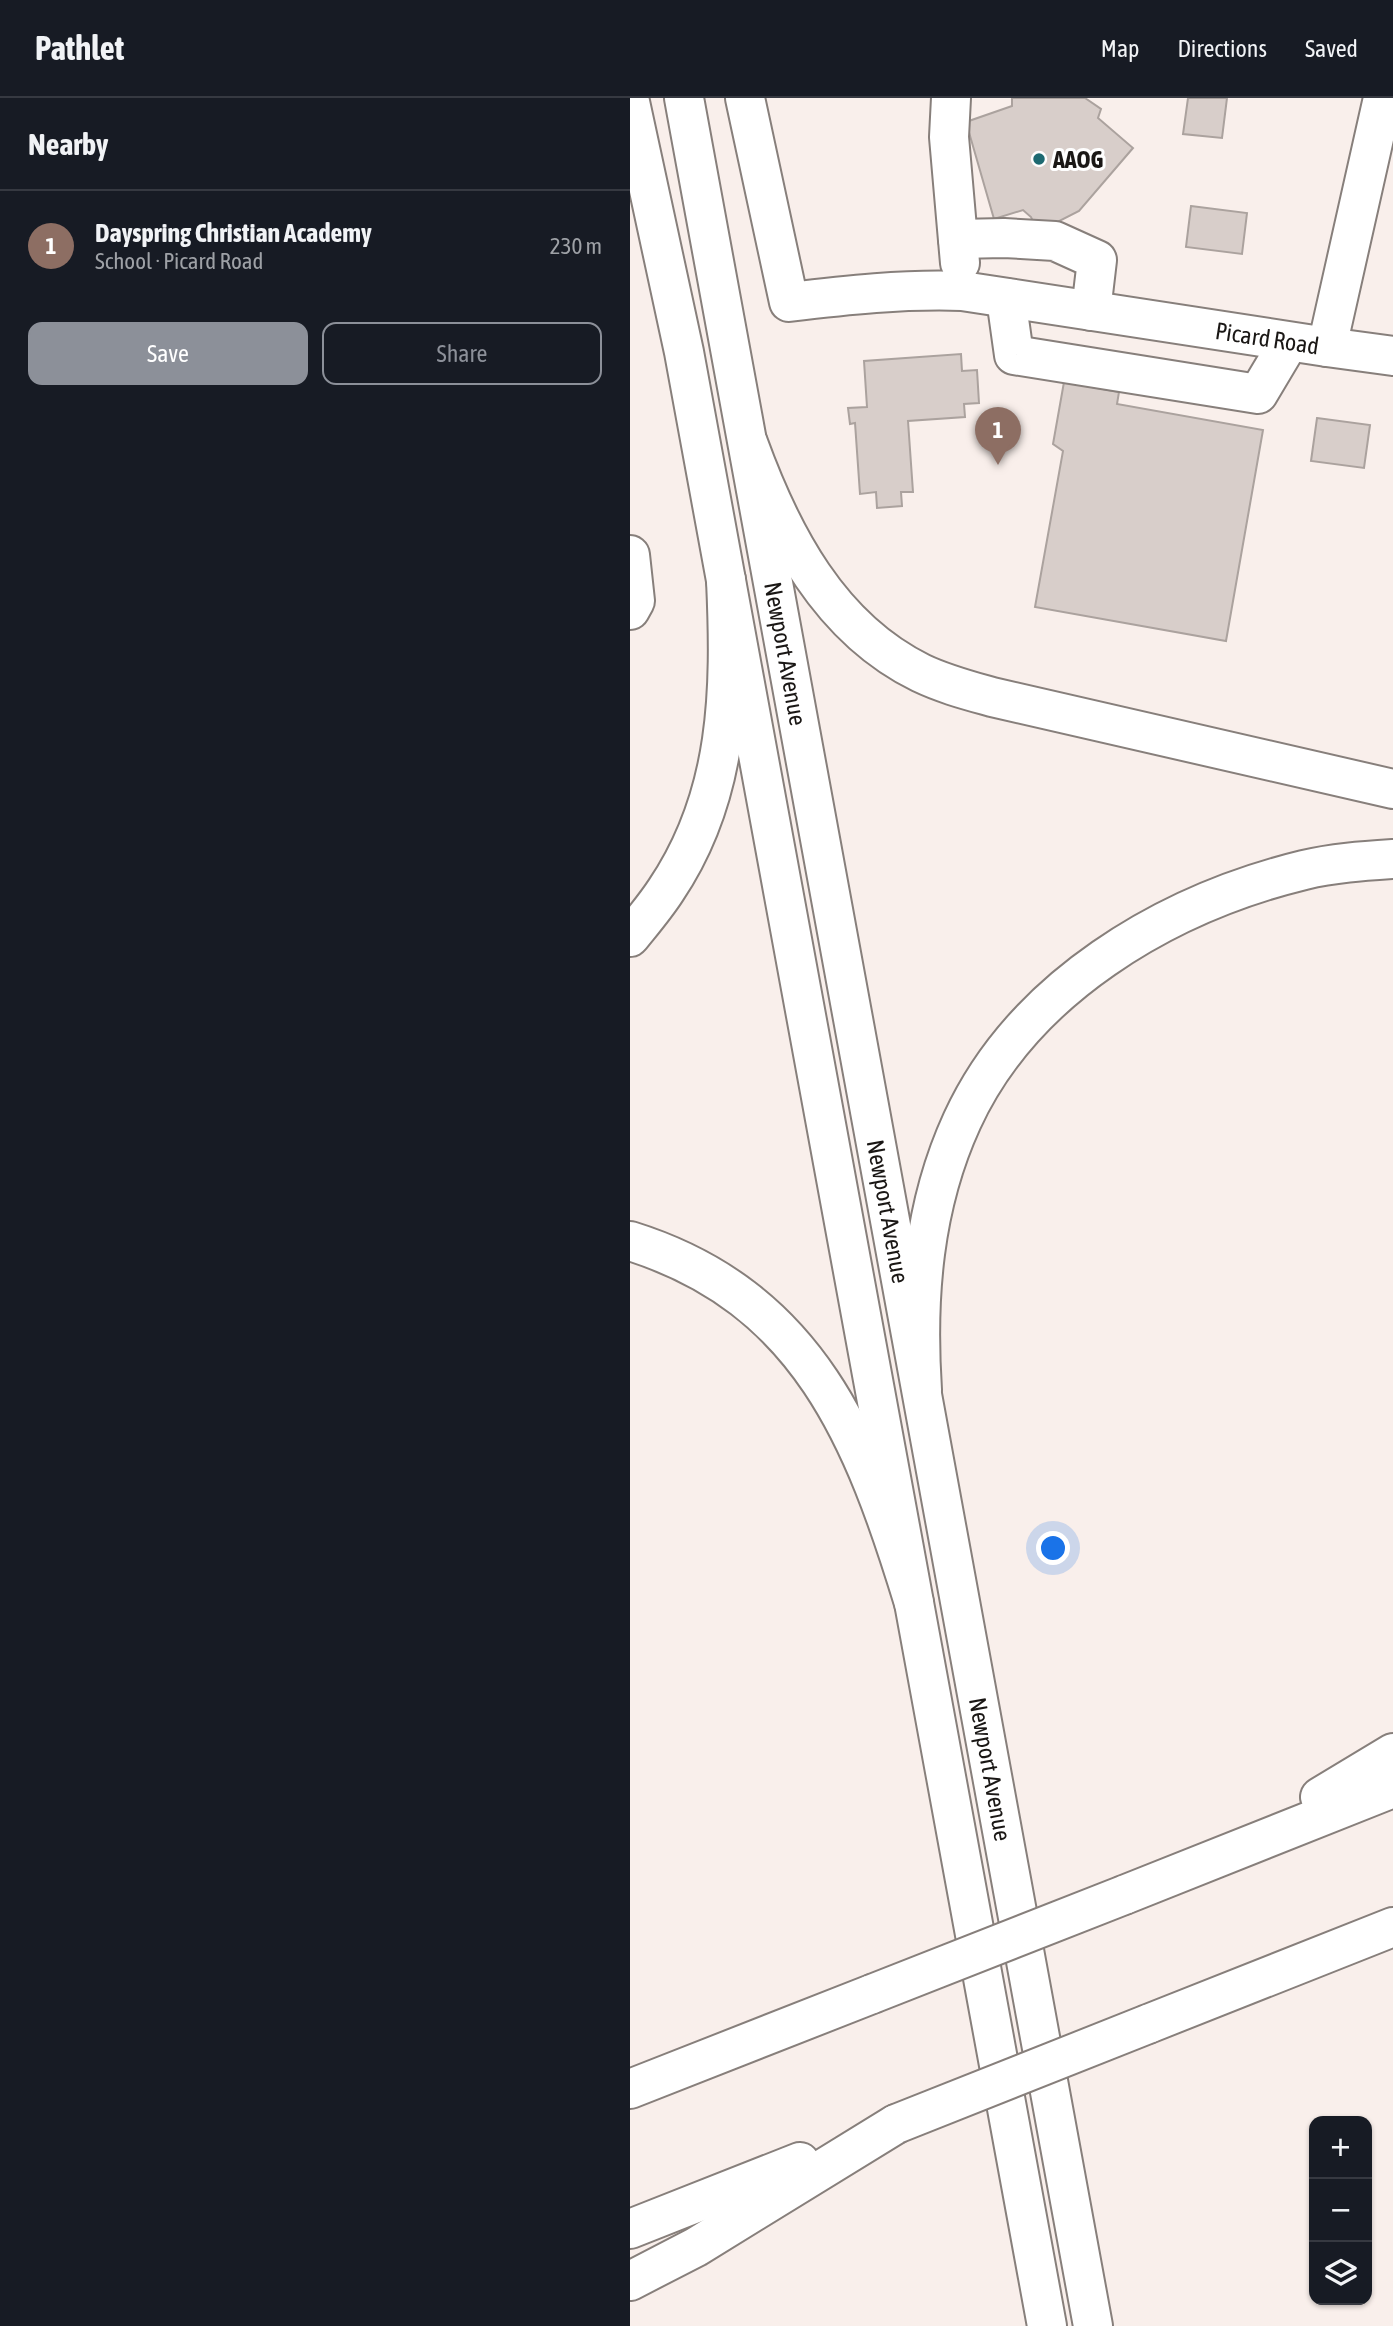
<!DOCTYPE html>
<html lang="en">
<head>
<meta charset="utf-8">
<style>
	:root { --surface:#171b24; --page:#242831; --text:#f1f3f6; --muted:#9ea1a6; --line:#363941; --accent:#8c9099 }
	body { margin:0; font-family:"Asap Condensed",sans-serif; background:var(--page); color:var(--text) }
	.controls { position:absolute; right:21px; bottom:21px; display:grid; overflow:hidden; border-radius:14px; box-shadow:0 2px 5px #0004 }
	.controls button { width:63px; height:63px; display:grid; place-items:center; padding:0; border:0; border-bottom:2px solid var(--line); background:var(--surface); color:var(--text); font:35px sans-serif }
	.you { position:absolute; left:424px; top:1451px; width:24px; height:24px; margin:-18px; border:5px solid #fff; border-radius:50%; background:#1a73e8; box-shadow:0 0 0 10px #1a73e833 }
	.badge { display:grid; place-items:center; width:46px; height:46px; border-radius:50%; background:var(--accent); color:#fff; font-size:23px; font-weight:700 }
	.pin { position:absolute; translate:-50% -58px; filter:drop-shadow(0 2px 4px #0008) }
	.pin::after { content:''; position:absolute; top:37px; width:24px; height:21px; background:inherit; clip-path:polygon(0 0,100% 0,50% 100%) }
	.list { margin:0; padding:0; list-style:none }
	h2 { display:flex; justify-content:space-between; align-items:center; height:91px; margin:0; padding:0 28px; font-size:30px }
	h2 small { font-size:23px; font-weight:400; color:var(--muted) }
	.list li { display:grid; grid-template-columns:46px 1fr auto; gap:21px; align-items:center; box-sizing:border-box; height:112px; padding:0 28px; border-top:2px solid var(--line) }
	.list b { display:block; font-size:26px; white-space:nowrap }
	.list p { margin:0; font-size:23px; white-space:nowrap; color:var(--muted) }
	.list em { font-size:23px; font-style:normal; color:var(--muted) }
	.actions { display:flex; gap:14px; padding:21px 28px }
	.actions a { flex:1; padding:16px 0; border:2px solid var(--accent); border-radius:14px; text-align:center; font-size:24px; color:var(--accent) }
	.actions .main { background:var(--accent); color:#fff }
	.icon { flex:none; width:38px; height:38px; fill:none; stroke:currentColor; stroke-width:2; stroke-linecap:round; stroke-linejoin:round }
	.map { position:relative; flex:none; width:763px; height:2228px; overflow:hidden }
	header { display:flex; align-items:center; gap:42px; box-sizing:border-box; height:98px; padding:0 35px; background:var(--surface); border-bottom:2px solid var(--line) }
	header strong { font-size:33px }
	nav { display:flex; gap:38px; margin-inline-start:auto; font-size:24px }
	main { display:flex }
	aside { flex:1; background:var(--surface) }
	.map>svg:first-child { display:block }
	.building { fill:#d8ceca; stroke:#aba29e; stroke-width:2 }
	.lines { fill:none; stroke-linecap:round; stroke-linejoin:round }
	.minor-casing { stroke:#877f7b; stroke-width:42 }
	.major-casing { stroke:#877f7b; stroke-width:42 }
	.highway-casing { stroke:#877f7b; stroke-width:42 }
	.minor { stroke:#fff; stroke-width:38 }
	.major { stroke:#fff; stroke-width:38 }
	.highway { stroke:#fff; stroke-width:38 }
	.highway-bridge-casing { stroke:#877f7b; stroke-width:42; stroke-linecap:butt }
	.highway-bridge { stroke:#fff; stroke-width:38 }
	.poi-dot { fill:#1d6971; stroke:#fefefe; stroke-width:2.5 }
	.labels { text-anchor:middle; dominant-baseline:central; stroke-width:6; stroke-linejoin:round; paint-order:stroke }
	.poi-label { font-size:24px; font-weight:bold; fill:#1a1715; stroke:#fefefe; text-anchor:start }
	.street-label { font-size:24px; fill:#1a1715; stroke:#fefefe }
</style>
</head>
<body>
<header>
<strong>Pathlet</strong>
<nav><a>Map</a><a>Directions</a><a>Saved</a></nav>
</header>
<main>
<aside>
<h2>Nearby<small></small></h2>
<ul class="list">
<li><span class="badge" style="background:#8d6e63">1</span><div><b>Dayspring Christian Academy</b><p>School · Picard Road</p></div><em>230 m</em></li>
</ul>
<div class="actions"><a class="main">Save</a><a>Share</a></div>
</aside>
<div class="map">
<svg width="763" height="2228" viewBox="0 0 763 2228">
	<rect width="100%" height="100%" fill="#f9efeb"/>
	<g class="building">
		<path d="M 382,0 L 455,0 L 471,11 L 468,20 L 503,50 L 449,113 L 408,134 L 401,119 L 393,112 L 364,121 L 336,24 L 382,8 Z"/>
		<path d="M 558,0 L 597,0 L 592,40 L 553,36 Z"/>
		<path d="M 561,108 L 617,115 L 612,156 L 556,149 Z"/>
		<path d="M 331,256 L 332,273 L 347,272 L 349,305 L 334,306 L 335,319 L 278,323 L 283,394 L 271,394 L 272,408 L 247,410 L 246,394 L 230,396 L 225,325 L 220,326 L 218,310 L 237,309 L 234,263 Z"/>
		<path d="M 434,284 L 489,294 L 487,306 L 633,332 L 596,543 L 405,509 L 433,353 L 423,346 Z"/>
		<path d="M 687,320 L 740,327 L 734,370 L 681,363 Z"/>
	</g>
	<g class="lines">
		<defs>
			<g id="minor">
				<path id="s1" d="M 115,0 L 159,204 C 217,197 273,191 332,193 L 697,249 L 763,258"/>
				<path d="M 321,0 L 319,39 L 330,165"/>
				<path d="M 328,141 L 374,140 L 425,143 L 467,162 L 461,213"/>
				<path d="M 376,200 L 384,257 L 628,296 L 659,244"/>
				<path d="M 697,249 L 753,0"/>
				<path d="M 0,457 L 5,503 L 0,512"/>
			</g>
			<g id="major">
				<path id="s2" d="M 54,0 L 463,2228"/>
				<path d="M 0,4 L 54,254 L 417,2228"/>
			</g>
			<g id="highway">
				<path d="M 118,345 C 151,436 199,530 291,575 C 314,586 337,592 362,599 L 763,691"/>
				<path d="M 0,839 C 12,824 25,809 36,792 C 100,697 101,592 96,482"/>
				<path d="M 0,1143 C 179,1199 234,1341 284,1505"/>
				<path d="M 292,1292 C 286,1200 293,1108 332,1023 C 393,890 535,806 674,772 C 703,765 733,763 763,761"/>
				<path d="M 690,1699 L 763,1655"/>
				<path d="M 494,1797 L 763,1690"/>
				<path d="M 518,1926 L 763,1829"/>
				<path d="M 0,1991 L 242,1896"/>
				<path d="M 0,2131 L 170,2064"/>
				<path d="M 0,2183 L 66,2149 L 266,2026"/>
			</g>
		</defs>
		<use href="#minor" class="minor-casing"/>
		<use href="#major" class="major-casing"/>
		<use href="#highway" class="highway-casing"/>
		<use href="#minor" class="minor"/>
		<use href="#major" class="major"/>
		<use href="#highway" class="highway"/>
		<defs>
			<g id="highway-bridge">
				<path d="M 242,1896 L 494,1797"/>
				<path d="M 266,2026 L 518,1926"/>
			</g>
		</defs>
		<use href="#highway-bridge" class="highway-bridge-casing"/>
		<use href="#highway-bridge" class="highway-bridge"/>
	</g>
	<circle class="poi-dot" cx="409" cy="61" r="7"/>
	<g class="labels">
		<g class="poi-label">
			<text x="423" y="61">AAOG</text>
		</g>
		<g class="street-label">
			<text stroke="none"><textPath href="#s1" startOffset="691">Picard Road</textPath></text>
			<text stroke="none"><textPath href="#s2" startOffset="565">Newport Avenue</textPath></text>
			<text stroke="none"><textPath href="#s2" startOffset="1132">Newport Avenue</textPath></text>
			<text stroke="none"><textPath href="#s2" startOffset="1699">Newport Avenue</textPath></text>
		</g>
	</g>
</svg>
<div class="controls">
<button>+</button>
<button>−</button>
<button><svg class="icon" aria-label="layers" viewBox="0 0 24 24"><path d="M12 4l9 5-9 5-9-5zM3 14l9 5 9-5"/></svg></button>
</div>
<div class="you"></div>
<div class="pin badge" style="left:368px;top:367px;background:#8d6e63">1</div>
</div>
</main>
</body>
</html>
